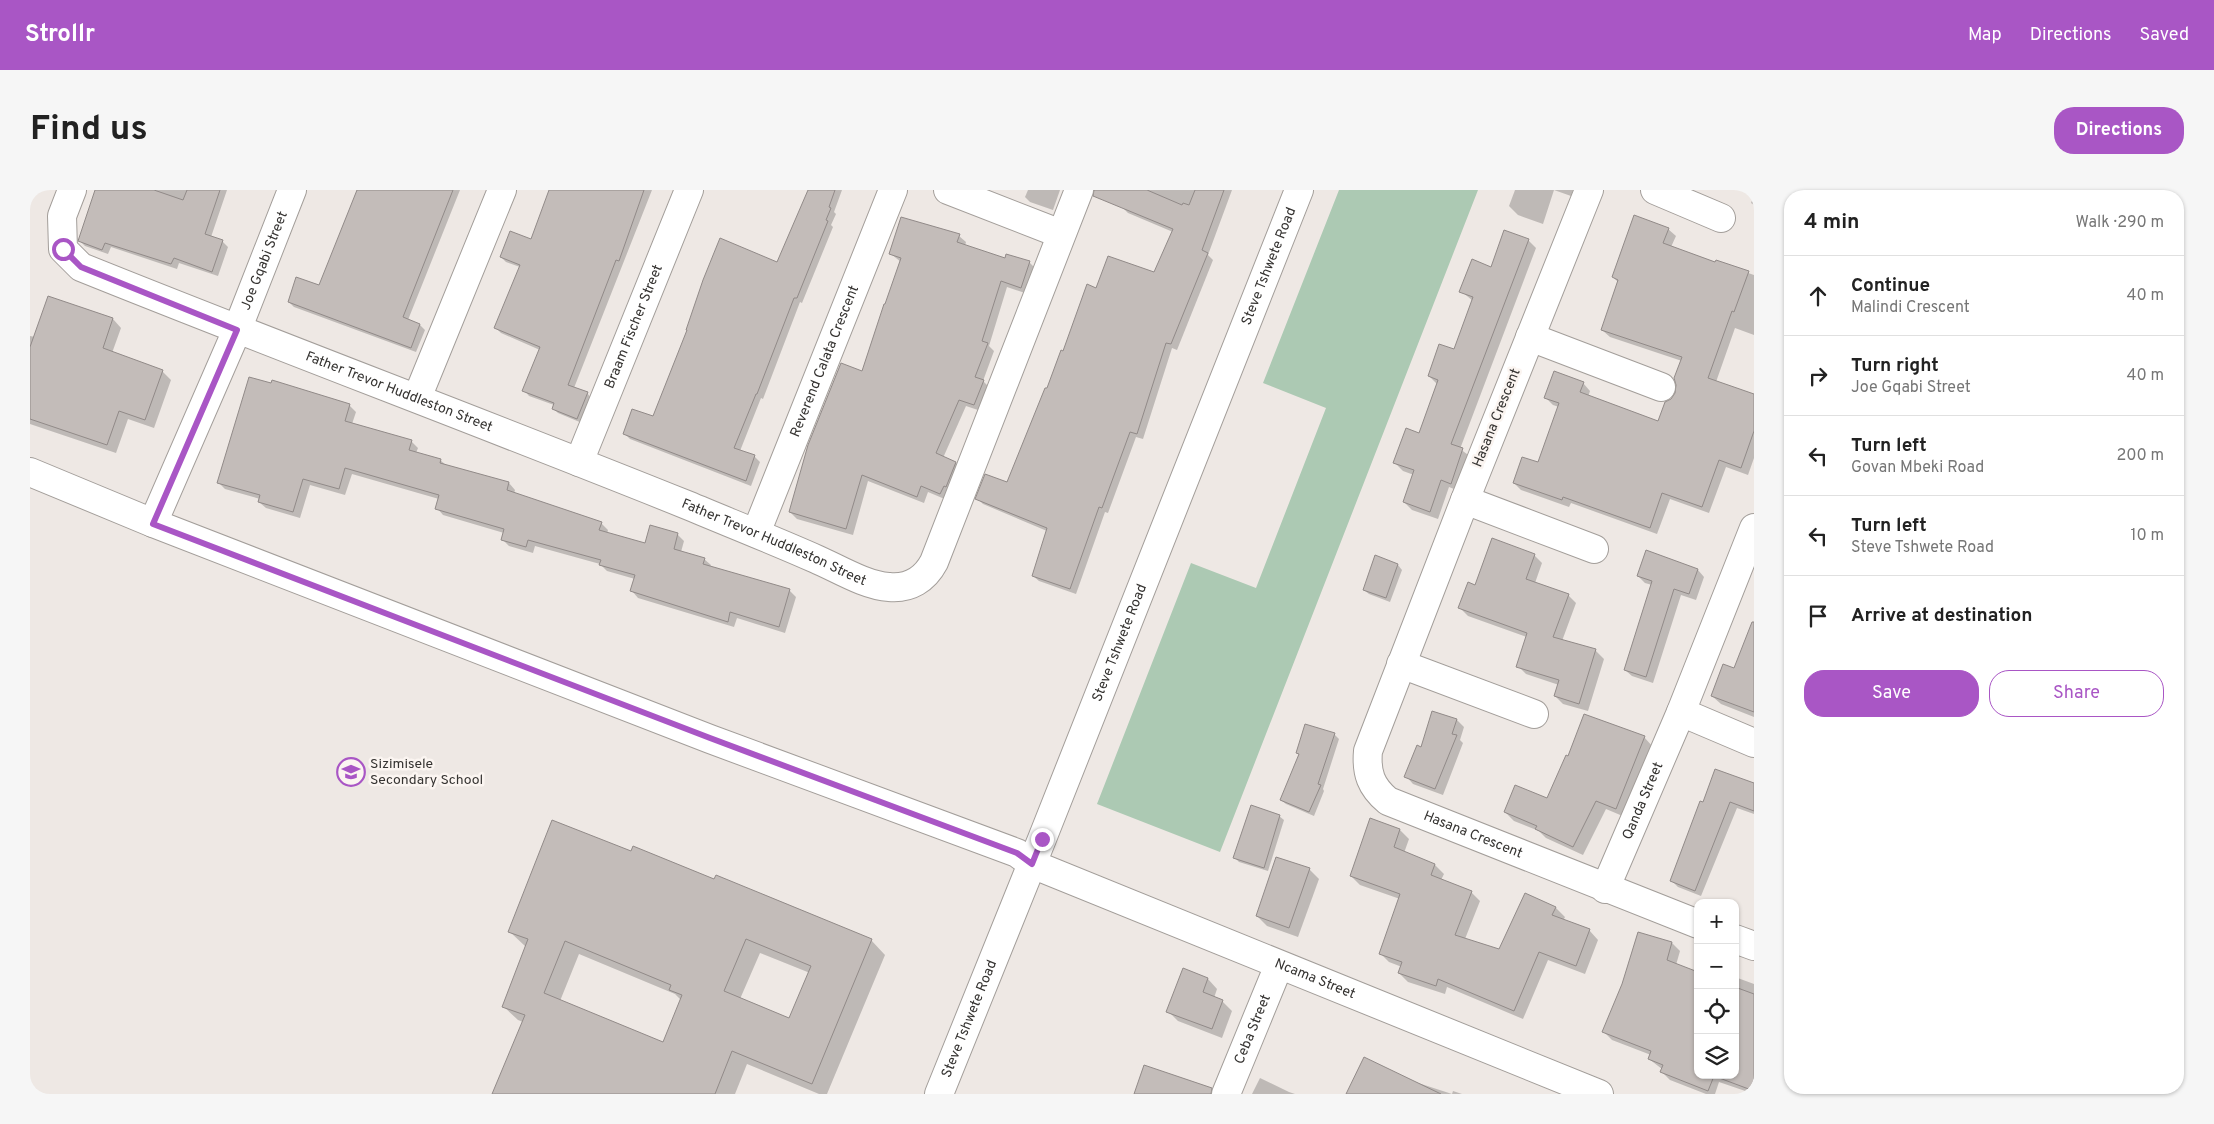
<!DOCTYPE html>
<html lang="en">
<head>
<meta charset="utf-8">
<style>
	:root { --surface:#fff; --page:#f6f6f6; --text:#222; --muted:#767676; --line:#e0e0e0; --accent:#a956c5 }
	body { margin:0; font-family:Overpass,sans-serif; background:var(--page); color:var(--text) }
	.controls { position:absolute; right:15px; bottom:15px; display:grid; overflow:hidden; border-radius:10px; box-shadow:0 1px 4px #0004 }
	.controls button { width:45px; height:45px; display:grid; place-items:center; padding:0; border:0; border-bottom:1px solid var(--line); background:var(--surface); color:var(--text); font:25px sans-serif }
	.stop { position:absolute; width:15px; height:15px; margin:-11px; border:4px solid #a956c5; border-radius:50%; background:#fff }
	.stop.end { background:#a956c5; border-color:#fff; box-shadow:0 1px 5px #0008 }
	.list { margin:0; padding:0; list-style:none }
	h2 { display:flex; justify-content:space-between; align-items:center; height:65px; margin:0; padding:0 20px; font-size:21px }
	h2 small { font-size:16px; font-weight:400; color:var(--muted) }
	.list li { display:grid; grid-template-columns:32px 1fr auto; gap:15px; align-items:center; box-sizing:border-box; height:80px; padding:0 20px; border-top:1px solid var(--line) }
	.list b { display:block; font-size:19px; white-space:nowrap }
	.list p { margin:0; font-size:16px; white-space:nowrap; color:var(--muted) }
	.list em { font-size:16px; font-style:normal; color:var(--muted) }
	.actions { display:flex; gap:10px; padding:15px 20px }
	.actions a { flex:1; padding:11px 0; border:1px solid var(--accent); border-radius:20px; text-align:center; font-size:18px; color:var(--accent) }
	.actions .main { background:var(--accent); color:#fff }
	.icon { flex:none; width:28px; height:28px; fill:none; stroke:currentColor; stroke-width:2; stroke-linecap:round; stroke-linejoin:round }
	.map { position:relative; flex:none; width:1724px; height:904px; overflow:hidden; border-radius:20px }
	header { display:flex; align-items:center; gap:30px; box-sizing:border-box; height:70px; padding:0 25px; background:var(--accent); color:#fff }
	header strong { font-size:24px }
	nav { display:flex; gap:28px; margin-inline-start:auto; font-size:18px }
	.intro { display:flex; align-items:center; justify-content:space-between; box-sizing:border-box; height:120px; padding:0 30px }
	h1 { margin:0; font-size:35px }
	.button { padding:12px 22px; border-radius:20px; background:var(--accent); color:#fff; font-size:18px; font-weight:700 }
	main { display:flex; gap:30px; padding:0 30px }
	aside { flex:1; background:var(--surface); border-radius:20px; box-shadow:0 1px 4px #0004 }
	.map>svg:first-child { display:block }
	.green { fill:#acc9b3 }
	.shadow { fill:#0003; fill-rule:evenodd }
	.building { fill:#c3bcb9; stroke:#918a88; fill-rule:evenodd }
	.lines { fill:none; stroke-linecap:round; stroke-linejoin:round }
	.minor-casing { stroke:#a39e9a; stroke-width:30 }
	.minor { stroke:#fff; stroke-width:28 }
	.route { stroke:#a956c5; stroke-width:6 }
	.labels { text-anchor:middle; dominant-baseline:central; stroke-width:5; stroke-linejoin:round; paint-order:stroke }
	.street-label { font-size:14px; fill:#353331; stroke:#fbf5f1 }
	.poi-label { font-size:14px; fill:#353331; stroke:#fbf5f1; text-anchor:start }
</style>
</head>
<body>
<header>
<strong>Strollr</strong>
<nav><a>Map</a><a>Directions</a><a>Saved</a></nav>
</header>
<div class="intro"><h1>Find us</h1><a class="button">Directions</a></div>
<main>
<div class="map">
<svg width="1724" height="904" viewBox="0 0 1724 904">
	<rect width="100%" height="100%" fill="#eee8e4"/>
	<path class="green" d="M 1309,0 L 1448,0 L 1190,662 L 1067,614 L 1161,373 L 1226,398 L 1296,218 L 1233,193 Z"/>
	<g class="shadow">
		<path d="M 67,0 L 197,0 L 181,47 L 192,51 L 198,57 L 188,86 L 149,73 L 147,79 L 81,57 L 78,64 L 55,56 L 50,51 Z"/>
		<path d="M 327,0 L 430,0 L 378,130 L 390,135 L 395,140 L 386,162 L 264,117 L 259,112 L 290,96 Z"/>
		<path d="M 522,0 L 622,0 L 544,198 L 557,203 L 562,209 L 552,233 L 528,223 L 523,218 L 524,215 L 499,206 L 494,200 L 510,160 L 471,143 L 466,138 L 490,77 L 476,72 L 471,67 L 502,51 Z"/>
		<path d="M 780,0 L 812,0 L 804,22 L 806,24 L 801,35 L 803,37 L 772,113 L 770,112 L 733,209 L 731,208 L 710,261 L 724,266 L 730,272 L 721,296 L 600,249 L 594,243 L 624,228 L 748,73 Z"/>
		<path d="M 998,0 L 1030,0 L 1023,20 L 1000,12 L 995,7 Z"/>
		<path d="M 1099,0 L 1202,0 L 1178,65 L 1183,70 L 1147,160 L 1142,158 L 1113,249 L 1106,247 L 1078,323 L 1075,322 L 1046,404 L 1009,391 L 1003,386 L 1017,341 L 953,314 L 947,308 L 978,294 L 1034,162 L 1067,99 L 1125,84 L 1143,42 L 1098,23 L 1092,17 Z"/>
		<path d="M 1485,0 L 1543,0 L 1541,6 L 1524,0 L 1513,34 L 1488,25 L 1479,16 Z"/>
		<path d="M 1724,5 L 1724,15 L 1721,13 Z"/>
		<path d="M 1638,39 L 1646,46 L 1641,57 L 1724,85 L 1724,145 L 1705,138 L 1686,192 L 1724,205 L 1724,268 L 1718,285 L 1696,277 L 1679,323 L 1640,309 L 1627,344 L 1541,313 L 1539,317 L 1491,300 L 1484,293 L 1509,274 L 1529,217 L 1523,215 L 1516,208 L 1553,193 L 1560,201 L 1558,207 L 1629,232 L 1647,203 L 1652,171 L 1580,147 L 1572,140 L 1589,93 L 1583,87 Z"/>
		<path d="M 929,46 L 936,52 L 935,56 L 975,69 L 999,72 L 1006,79 L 998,104 L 977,97 L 959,156 L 964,161 L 953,191 L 960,198 L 951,221 L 936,216 L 913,268 L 926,273 L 932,280 L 917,310 L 898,302 L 894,313 L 838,291 L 823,345 L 767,329 L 760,322 L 833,182 L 871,72 L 861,64 Z"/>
		<path d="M 1498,50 L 1506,58 L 1430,259 L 1441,267 L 1429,301 L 1419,297 L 1408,329 L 1382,320 L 1374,312 L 1384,285 L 1373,281 L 1365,273 L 1390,244 L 1407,194 L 1399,186 L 1425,161 L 1443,111 L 1431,101 Z"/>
		<path d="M 19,107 L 83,129 L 91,138 L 82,163 L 132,181 L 141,190 L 124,238 L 98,229 L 86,263 L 0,234 L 0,146 L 5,147 Z"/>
		<path d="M 319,215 L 326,222 L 322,234 L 381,251 L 388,258 L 386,263 L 410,270 L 416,275 L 479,293 L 485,300 L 484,304 L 571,333 L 578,340 L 577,344 L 615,355 L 621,337 L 648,345 L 654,351 L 651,362 L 674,369 L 681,375 L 680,377 L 759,400 L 766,407 L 755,443 L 707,428 L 704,437 L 608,408 L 602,401 L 605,389 L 577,381 L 570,374 L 505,356 L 503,363 L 479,356 L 472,349 L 474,343 L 413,325 L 407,318 L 409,309 L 322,284 L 315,305 L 280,295 L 270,328 L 236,318 L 229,312 L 230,309 L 195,299 L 188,292 Z"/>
		<path d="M 1504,365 L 1512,373 L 1505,393 L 1538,405 L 1546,413 L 1532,451 L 1565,460 L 1574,469 L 1558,521 L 1533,514 L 1525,506 L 1529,495 L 1496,484 L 1488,476 L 1497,447 L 1438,426 L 1430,418 L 1446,396 Z"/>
		<path d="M 1368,375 L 1372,380 L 1360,412 L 1339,404 L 1334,400 Z"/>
		<path d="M 1668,380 L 1674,387 L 1666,410 L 1651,405 L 1623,493 L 1602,486 L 1595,480 L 1622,395 L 1615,393 L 1608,386 Z"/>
		<path d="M 1724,437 L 1724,527 L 1691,514 L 1682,506 L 1705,480 Z"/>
		<path d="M 1427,530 L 1434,537 L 1430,550 L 1433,553 L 1413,605 L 1383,594 L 1376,586 L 1392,559 Z"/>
		<path d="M 1304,544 L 1309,549 L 1293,599 L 1294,601 L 1284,626 L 1256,614 L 1251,610 L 1270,565 L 1267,562 Z"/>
		<path d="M 1614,547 L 1623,557 L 1595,627 L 1576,619 L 1553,665 L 1516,648 L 1509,641 L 1484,631 L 1475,622 L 1517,609 Z"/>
		<path d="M 1724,595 L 1724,624 L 1707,618 L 1671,706 L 1648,697 L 1642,691 L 1673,614 Z"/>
		<path d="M 1249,626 L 1254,630 L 1238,681 L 1209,672 L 1205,668 Z"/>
		<path d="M 1341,630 L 1370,640 L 1379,649 L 1374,663 L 1405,675 L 1414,684 L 1411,690 L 1441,702 L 1450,711 L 1435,749 L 1470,760 L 1496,704 L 1526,718 L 1535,727 L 1533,731 L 1559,740 L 1568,750 L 1555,784 L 1518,770 L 1493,829 L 1417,797 L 1415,804 L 1378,792 L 1369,783 L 1372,777 L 1359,772 L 1350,763 L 1370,709 L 1330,695 L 1321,686 Z"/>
		<path d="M 602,663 L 685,690 L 841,750 L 855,765 L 797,904 L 789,904 L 717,874 L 705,904 L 463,904 L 493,832 L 488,830 L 473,816 L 496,757 L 479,741 ZM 730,763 L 780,783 L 760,830 L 710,809 ZM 549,764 L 645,804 L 651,810 L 633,854 L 530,811 Z"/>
		<path d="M 1279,679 L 1289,689 L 1268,747 L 1237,736 L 1227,726 Z"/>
		<path d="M 1608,743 L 1642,753 L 1650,761 L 1646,775 L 1668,885 L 1705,885 L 1705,787 L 1724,794 L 1724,904 L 1689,892 L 1685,904 L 1676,904 L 1640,890 L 1631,881 L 1632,879 L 1619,869 L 1621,865 L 1582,850 L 1574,842 L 1593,794 Z"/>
		<path d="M 1154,780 L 1178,789 L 1187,799 L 1184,808 L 1192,811 L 1202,821 L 1192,848 L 1148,831 L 1138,821 Z"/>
		<path d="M 1230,888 L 1259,902 L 1265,904 L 1222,904 Z"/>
		<path d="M 1379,890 L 1422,904 L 1317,904 Z"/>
		<path d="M 1423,901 L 1432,904 L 1422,904 Z"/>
	</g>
	<g class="building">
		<path d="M 65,0 L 124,0 L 153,10 L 157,0 L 190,0 L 175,44 L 193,50 L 182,82 L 144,68 L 141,74 L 75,53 L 72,60 L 48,51 Z"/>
		<path d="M 327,0 L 423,0 L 373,127 L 390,134 L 381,158 L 258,112 L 266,87 L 289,95 Z"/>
		<path d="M 519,0 L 614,0 L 589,71 L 586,70 L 538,195 L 558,202 L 547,229 L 522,219 L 524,213 L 492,201 L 510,157 L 464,138 L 490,75 L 470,67 L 480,41 L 501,49 Z"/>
		<path d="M 778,0 L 805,0 L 799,17 L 801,18 L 796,30 L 798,31 L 767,108 L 764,108 L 727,204 L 726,204 L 704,258 L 725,265 L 716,291 L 593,244 L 602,219 L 623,226 L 657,140 L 656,140 L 673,90 L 690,48 L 747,72 Z"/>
		<path d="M 1064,0 L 1117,0 L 1152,15 L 1153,13 L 1159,15 L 1165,0 L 1194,0 L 1172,60 L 1178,63 L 1141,154 L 1136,153 L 1107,244 L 1100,242 L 1072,318 L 1069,317 L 1040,399 L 1002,386 L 1017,338 L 945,309 L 955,284 L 977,292 L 1015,198 L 1017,198 L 1031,160 L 1033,161 L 1057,94 L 1066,98 L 1078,66 L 1124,82 L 1143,39 L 1063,6 Z"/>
		<path d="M 1604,25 L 1639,38 L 1633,53 L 1685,72 L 1686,70 L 1719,81 L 1704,122 L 1702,121 L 1678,188 L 1724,204 L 1724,241 L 1711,278 L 1689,270 L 1672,317 L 1632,303 L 1620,338 L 1533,307 L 1532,310 L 1483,293 L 1492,267 L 1508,272 L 1529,213 L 1514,208 L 1524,181 L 1554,192 L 1550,202 L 1628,231 L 1635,212 L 1641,209 L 1645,203 L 1646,195 L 1644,188 L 1652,167 L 1571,140 L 1588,90 L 1582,87 Z"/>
		<path d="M 871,27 L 930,44 L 927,52 L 975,68 L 976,64 L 1000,71 L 991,98 L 971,91 L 952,151 L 958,153 L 945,187 L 954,190 L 944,215 L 929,210 L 906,263 L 926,272 L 916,297 L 914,296 L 910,304 L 891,296 L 887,307 L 832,285 L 816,339 L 759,322 L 778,255 L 811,173 L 832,181 L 854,114 L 855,114 L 871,68 L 859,64 Z"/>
		<path d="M 1474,40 L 1499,49 L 1421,254 L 1433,258 L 1421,294 L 1411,290 L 1400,322 L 1373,312 L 1384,280 L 1363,273 L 1376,238 L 1389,243 L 1408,190 L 1398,186 L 1409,154 L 1424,159 L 1443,107 L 1429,102 L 1442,69 L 1461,77 Z"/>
		<path d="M 18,106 L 83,128 L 73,158 L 133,180 L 115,230 L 89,221 L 77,255 L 0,229 L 0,157 Z"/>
		<path d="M 219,187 L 241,193 L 242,190 L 320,214 L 315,231 L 382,250 L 379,260 L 411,269 L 410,273 L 479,292 L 477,300 L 572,332 L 569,340 L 615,353 L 620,335 L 648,343 L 644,359 L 675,368 L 673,374 L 760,399 L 749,437 L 700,422 L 698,432 L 600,401 L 605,385 L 569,375 L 571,370 L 498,350 L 496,357 L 471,350 L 474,339 L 405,319 L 409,305 L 315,278 L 309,299 L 273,289 L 263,322 L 228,312 L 230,305 L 187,293 Z"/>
		<path d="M 1462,348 L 1505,364 L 1496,389 L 1539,404 L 1523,447 L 1566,459 L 1549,514 L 1524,506 L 1529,490 L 1486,477 L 1497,443 L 1428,418 L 1438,392 L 1445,395 Z"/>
		<path d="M 1616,360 L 1668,379 L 1659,404 L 1644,399 L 1616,487 L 1594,480 L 1622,391 L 1607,386 Z"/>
		<path d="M 1345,365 L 1368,374 L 1356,408 L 1333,400 Z"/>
		<path d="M 1722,432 L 1724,432 L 1724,522 L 1681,506 L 1693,474 L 1704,478 Z"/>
		<path d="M 1402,521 L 1427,529 L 1422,544 L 1427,545 L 1405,599 L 1374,587 L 1387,555 L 1391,557 Z"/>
		<path d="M 1554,524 L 1615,546 L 1586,619 L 1566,611 L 1543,657 L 1505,639 L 1507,636 L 1474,622 L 1485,595 L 1517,608 L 1536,565 L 1538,566 Z"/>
		<path d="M 1275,534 L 1305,543 L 1288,594 L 1291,595 L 1279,622 L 1250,610 L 1269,564 L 1266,563 Z"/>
		<path d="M 1685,579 L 1724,593 L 1724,621 L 1700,612 L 1665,701 L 1640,691 L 1670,611 L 1673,612 Z"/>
		<path d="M 1221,615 L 1250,625 L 1234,678 L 1203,668 Z"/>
		<path d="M 1340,628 L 1370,639 L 1364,657 L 1405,674 L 1401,685 L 1442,701 L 1425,745 L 1469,759 L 1495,703 L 1526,717 L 1522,725 L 1560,739 L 1546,776 L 1509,762 L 1484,821 L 1408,789 L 1406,796 L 1368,783 L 1372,772 L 1349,764 L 1370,704 L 1320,686 Z"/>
		<path d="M 522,630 L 601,661 L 603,656 L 684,689 L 686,685 L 842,749 L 782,894 L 702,861 L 685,904 L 462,904 L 495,825 L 472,817 L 498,749 L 478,742 ZM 716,749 L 781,776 L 759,828 L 694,801 ZM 535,751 L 641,795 L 639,800 L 652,805 L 633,852 L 514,803 Z"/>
		<path d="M 1246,667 L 1280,678 L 1259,738 L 1226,726 Z"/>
		<path d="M 1608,742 L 1642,752 L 1637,770 L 1668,782 L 1668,885 L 1705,885 L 1705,797 L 1724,804 L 1724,901 L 1684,886 L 1678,901 L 1630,882 L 1633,875 L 1618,869 L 1621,861 L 1572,842 L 1592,794 Z"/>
		<path d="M 1153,778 L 1178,788 L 1173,802 L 1193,810 L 1182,839 L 1136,822 Z"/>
		<path d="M 1334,867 L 1411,904 L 1316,904 Z"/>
		<path d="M 1114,875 L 1182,898 L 1181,904 L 1104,904 Z"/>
	</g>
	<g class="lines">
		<defs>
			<g id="minor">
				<path id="s1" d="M 42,0 L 32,26 L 33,59 L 51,77 C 252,158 456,234 657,315 C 700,333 743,350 786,369 C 807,378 836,396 859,397 C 880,399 895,389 904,372 L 1049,0"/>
				<path d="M 918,0 L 1031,44"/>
				<path id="s2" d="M 1559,0 L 1435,310 L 1338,561 C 1336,583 1341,597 1358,611 L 1668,734"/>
				<path d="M 1625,0 L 1691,28"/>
				<path d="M 1500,147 L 1631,197"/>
				<path d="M 387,208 L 472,0"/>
				<path id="s3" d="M 549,272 L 659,0"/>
				<path id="s4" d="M 0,282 L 123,333 L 680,549 L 987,663 L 1002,674 L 1569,904"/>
				<path d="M 1435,310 L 1564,359"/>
				<path id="s5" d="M 123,333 L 207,140 L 262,0"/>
				<path id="s6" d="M 726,343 L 863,0"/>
				<path d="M 1371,474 L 1504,524"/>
				<path d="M 1651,522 L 1724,553"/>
				<path id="s7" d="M 1575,699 L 1651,522 L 1724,338"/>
				<path d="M 1705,749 L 1724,756"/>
				<path id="s8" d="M 909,904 L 1012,649 L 1269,0"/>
				<path id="s9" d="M 1196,904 L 1249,775"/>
			</g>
		</defs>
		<use href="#minor" class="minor-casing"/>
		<use href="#minor" class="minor"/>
	</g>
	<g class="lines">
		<path class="route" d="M 33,59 L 51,77 L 207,140 L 123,334 L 680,548 L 987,663 L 1002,674 L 1012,649"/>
	</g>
	<defs>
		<symbol id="school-ring" viewBox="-11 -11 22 22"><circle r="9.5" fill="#fbf5f1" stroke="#a956c5" stroke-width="1.5"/><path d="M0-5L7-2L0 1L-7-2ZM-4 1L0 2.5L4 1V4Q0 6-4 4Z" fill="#a956c5"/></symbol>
	</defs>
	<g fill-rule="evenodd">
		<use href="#school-ring" x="305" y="566" width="32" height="32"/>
	</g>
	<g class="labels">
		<g class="street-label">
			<text stroke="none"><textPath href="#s5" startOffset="285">Joe Gqabi Street</textPath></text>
			<text stroke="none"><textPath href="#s8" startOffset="891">Steve Tshwete Road</textPath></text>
			<text stroke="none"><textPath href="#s3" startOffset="146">Braam Fischer Street</textPath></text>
			<text stroke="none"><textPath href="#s6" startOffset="185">Reverend Calata Crescent</textPath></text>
			<text stroke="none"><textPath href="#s1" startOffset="428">Father Trevor Huddleston Street</textPath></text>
			<text transform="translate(1467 228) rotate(-68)">Hasana Crescent</text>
			<text stroke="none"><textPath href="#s1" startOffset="832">Father Trevor Huddleston Street</textPath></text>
			<text stroke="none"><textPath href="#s8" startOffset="486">Steve Tshwete Road</textPath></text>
			<text stroke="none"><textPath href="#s7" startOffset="96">Qanda Street</textPath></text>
			<text stroke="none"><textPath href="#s2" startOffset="751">Hasana Crescent</textPath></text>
			<text stroke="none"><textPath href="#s4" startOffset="1382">Ncama Street</textPath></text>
			<text stroke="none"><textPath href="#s8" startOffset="81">Steve Tshwete Road</textPath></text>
			<text stroke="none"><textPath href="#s9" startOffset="70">Ceba Street</textPath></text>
		</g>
		<g class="poi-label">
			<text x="340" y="574">Sizimisele<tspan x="340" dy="16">Secondary School</tspan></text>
		</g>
	</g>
</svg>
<div class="controls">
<button>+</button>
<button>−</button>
<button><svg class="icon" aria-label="locate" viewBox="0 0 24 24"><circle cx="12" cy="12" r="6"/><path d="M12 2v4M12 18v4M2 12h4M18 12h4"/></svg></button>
<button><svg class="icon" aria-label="layers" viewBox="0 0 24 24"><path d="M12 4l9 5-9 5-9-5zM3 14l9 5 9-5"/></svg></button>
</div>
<div class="stop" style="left:33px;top:59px"></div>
<div class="stop end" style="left:1012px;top:649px"></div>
</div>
<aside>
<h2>4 min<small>Walk · 290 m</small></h2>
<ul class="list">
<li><svg class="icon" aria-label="ahead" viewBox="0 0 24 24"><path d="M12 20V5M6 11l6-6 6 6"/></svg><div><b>Continue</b><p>Malindi Crescent</p></div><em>40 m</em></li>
<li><svg class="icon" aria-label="right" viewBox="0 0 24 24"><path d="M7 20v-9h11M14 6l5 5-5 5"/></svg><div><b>Turn right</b><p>Joe Gqabi Street</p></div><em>40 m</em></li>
<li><svg class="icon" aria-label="left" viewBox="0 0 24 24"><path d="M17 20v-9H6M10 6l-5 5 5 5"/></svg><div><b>Turn left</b><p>Govan Mbeki Road</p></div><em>200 m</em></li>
<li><svg class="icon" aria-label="left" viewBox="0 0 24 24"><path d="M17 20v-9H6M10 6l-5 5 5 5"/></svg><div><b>Turn left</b><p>Steve Tshwete Road</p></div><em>10 m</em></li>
<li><svg class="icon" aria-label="arrive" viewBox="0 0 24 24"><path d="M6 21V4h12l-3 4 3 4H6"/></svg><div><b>Arrive at destination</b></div></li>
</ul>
<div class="actions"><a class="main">Save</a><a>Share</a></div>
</aside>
</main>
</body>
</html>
